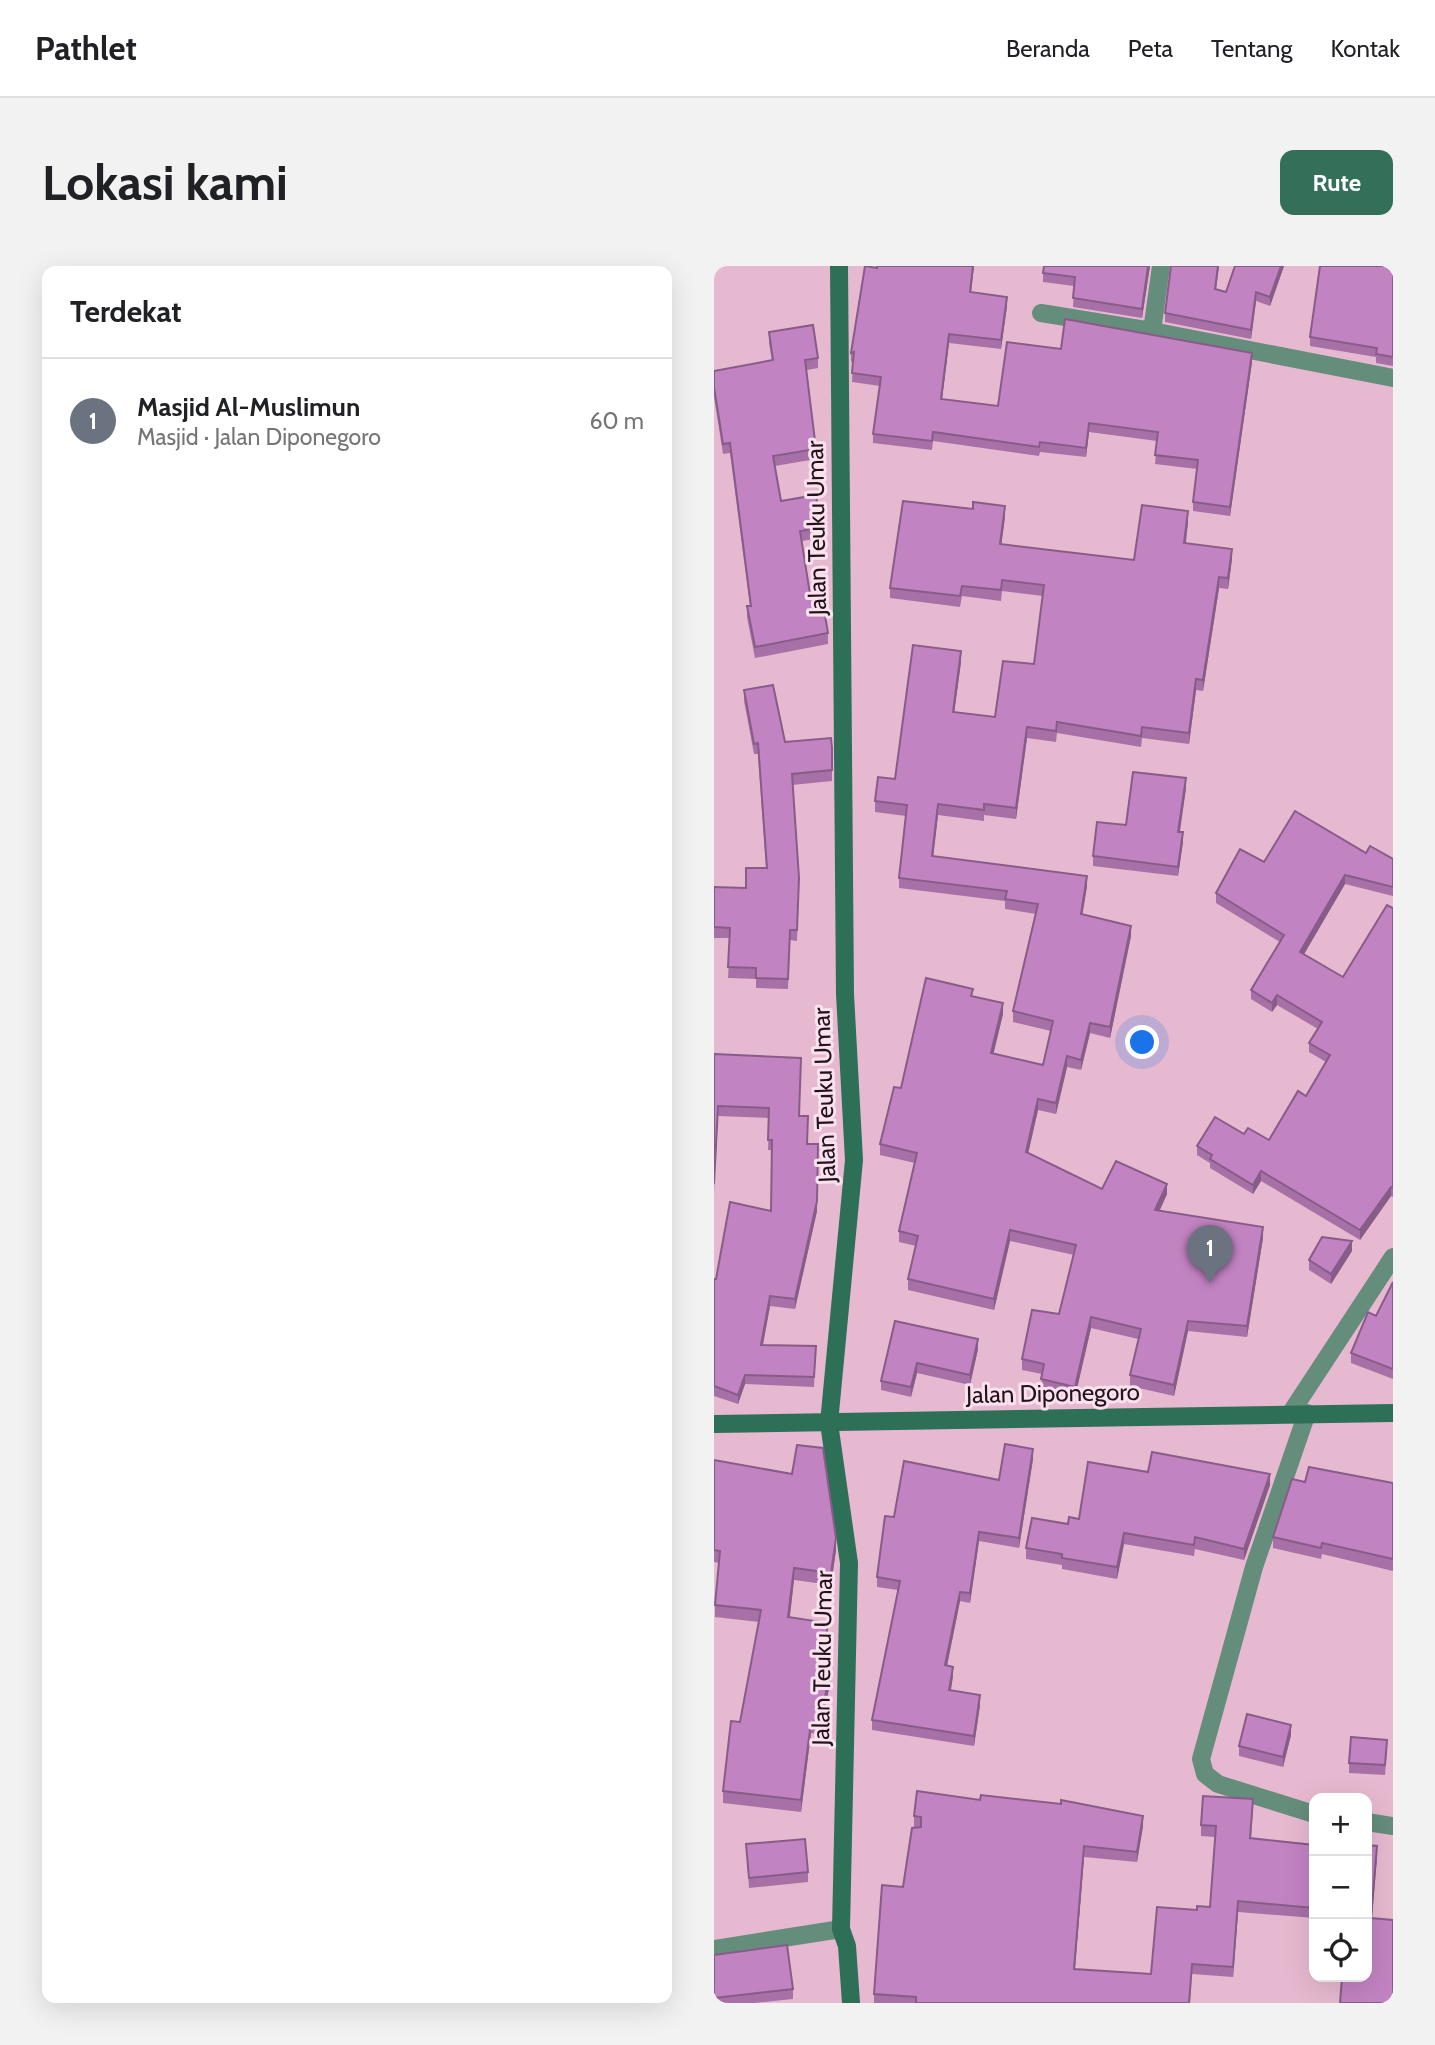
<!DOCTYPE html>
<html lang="id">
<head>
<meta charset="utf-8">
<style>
	:root { --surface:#fff; --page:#f2f2f2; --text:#202124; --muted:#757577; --line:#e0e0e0; --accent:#346f59 }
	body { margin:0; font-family:Cabin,sans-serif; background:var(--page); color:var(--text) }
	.controls { position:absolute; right:21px; bottom:21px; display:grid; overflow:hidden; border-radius:14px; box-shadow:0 7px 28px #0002 }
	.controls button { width:63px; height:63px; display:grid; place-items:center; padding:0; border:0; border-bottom:2px solid var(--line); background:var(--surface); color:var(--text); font:35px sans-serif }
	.you { position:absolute; left:429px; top:777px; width:24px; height:24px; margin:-18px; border:5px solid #fff; border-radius:50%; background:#1a73e8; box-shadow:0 0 0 10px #1a73e833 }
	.badge { display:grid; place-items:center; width:46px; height:46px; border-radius:50%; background:var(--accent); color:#fff; font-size:23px; font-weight:700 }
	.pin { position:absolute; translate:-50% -58px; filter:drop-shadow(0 2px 4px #0008) }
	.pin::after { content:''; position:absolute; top:37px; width:24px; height:21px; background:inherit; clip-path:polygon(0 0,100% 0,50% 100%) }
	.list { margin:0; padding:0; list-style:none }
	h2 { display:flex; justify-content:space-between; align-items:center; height:91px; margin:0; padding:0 28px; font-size:30px }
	h2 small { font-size:23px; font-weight:400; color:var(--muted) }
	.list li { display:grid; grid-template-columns:46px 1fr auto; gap:21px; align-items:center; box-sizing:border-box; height:126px; padding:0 28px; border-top:2px solid var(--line) }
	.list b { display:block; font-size:26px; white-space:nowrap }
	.list p { margin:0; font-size:23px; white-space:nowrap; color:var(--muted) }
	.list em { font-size:23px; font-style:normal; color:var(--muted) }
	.icon { flex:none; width:38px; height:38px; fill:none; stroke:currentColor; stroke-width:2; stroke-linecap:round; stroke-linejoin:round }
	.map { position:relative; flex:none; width:679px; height:1737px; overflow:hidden; border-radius:14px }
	header { display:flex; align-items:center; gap:42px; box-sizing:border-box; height:98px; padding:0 35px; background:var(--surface); border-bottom:2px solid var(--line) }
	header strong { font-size:33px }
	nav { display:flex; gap:38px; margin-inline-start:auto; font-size:24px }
	.intro { display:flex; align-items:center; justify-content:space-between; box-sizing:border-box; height:168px; padding:0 42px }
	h1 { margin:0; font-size:49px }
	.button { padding:18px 32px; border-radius:14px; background:var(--accent); color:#fff; font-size:24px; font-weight:700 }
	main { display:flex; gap:42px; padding:0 42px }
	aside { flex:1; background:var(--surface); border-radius:14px; box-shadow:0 7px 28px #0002 }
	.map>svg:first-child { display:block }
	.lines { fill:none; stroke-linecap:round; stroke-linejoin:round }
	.street { stroke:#658d7c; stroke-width:18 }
	.secondary { stroke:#2e6f58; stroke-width:18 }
	.wall { fill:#a771a7 }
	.shaded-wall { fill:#885c88 }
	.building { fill:#c283c2; stroke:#885c88; stroke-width:2 }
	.labels { text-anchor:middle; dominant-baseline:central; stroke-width:6; stroke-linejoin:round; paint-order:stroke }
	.street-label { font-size:24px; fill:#22121b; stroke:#f9e1ed }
</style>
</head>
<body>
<header>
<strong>Pathlet</strong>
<nav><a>Beranda</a><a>Peta</a><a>Tentang</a><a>Kontak</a></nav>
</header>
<div class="intro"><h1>Lokasi kami</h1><a class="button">Rute</a></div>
<main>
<aside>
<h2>Terdekat<small></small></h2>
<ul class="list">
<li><span class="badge" style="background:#6b7280">1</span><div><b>Masjid Al-Muslimun</b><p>Masjid · Jalan Diponegoro</p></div><em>60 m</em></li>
</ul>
</aside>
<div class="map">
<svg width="679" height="1737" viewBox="0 0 679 1737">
	<rect width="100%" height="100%" fill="#e7b9d0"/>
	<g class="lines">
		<g class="street">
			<path d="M 327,47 L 438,65 L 679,112"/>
			<path d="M 438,65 L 447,0"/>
			<path d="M 593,1147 L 540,1301 L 487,1493 L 491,1508 L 504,1518 L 600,1548"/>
			<path d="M 576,1148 L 679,991"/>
			<path d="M 653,1556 L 679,1560"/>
			<path d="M 0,1683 L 127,1663"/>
		</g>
		<g class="secondary">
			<path d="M 125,0 L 131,728 L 140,894 L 115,1157 L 135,1297 L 127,1663 L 133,1680 L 137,1737"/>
			<path d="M 0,1158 L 679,1147"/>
		</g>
	</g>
	<g class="wall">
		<path d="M 260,0 L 257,26 L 293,40 L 287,83 L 235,77 L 228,133 L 284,140 L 347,83 L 538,96 L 516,250 L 479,245 L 479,236 L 483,203 L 441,198 L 443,175 L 375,166 L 372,191 L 326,186 L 325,190 L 219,175 L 218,184 L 159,177 L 159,168 L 166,120 L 138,116 L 139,95 L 137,96 L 137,87 L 163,2 Z"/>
		<path d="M 436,0 L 428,52 L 359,41 L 360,20 L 329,16 L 329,7 Z"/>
		<path d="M 521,0 L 570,0 L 556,40 L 542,35 L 537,73 L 451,56 L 451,47 L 502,23 L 512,26 Z"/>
		<path d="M 679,0 L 679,100 L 662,97 L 662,91 L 596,80 L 596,71 Z"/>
		<path d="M 55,66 L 104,92 L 104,102 L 93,104 L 102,183 L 102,193 L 61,200 L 67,235 L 107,262 L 107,272 L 88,275 L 96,328 L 114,367 L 114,378 L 41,392 L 33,351 L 33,340 L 36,340 L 16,187 L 9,188 L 0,131 L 0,105 L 58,95 L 55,77 Z"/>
		<path d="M 291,251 L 287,278 L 420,294 L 474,256 L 472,277 L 518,293 L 514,323 L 505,322 L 489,425 L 482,424 L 475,478 L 428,472 L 427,481 L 343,467 L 342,476 L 313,472 L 302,553 L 270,549 L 270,555 L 224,549 L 219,590 L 373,620 L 368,648 L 417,670 L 396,772 L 376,767 L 367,804 L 353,801 L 342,848 L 324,844 L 314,887 L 388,923 L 453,928 L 445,945 L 549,972 L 533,1071 L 474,1065 L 460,1130 L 416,1120 L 416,1109 L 424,1073 L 377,1062 L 361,1131 L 327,1124 L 328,1108 L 308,1104 L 308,1093 L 345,1048 L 360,989 L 296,975 L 280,1044 L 194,1024 L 194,1013 L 202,980 L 185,976 L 185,965 L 201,897 L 166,889 L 166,878 L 187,822 L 259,730 L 289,748 L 279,788 L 329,799 L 337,765 L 299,756 L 299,745 L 322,648 L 291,643 L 291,635 L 185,622 L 185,612 L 192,550 L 161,546 L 161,535 L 181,513 L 247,396 L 240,446 L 281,451 L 320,398 L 329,330 L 288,325 L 287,335 L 248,330 L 246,341 L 176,332 L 176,322 Z"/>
		<path d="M 30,424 L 71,476 L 118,482 L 118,515 L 78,519 L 85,623 L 83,675 L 76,674 L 74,723 L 42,722 L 42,713 L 14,712 L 16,672 L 0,672 L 0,621 L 32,622 L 52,602 L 44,488 L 40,488 L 30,435 Z"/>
		<path d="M 472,522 L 466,566 L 469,576 L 464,610 L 379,600 L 379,590 L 412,559 Z"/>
		<path d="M 652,587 L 679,593 L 679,630 L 631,618 L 590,688 L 629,711 L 679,642 L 679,931 L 677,930 L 646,974 L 547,915 L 539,928 L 496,902 L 496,897 L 483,889 L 483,880 L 530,868 L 555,874 L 592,830 L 612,796 L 595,786 L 595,777 L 604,763 L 563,739 L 558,746 L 537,733 L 537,724 L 566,676 L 502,637 L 502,627 L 550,596 Z"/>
		<path d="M 0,788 L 85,850 L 93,878 L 103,945 L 81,1043 L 56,1040 L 49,1079 L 102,1080 L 100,1121 L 31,1118 L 24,1138 L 0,1130 L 0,1013 L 2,1013 L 57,945 L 58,884 L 54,884 L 55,852 L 4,850 L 0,927 Z"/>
		<path d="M 638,985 L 617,1018 L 595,1004 L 595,994 Z"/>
		<path d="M 679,1016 L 679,1113 L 637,1097 L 637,1087 L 662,1050 Z"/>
		<path d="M 181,1055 L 264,1083 L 256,1119 L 203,1107 L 197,1131 L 167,1124 L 167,1115 Z"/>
		<path d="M 319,1193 L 305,1282 L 265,1275 L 256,1337 L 246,1335 L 233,1400 L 239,1410 L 237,1424 L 266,1439 L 260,1480 L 158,1464 L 158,1454 L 184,1324 L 163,1321 L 163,1311 L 180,1251 L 285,1214 Z"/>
		<path d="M 0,1194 L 122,1284 L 117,1319 L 80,1314 L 76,1351 L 114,1368 L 110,1399 L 117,1412 L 106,1469 L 97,1467 L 87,1546 L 9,1537 L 9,1525 L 26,1456 L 45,1356 L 1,1351 L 1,1339 L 5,1297 L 0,1296 Z"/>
		<path d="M 434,1206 L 556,1219 L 530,1294 L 481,1283 L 480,1290 L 410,1278 L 403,1313 L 348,1303 L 348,1299 L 312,1293 L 312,1282 L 365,1253 Z"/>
		<path d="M 679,1217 L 679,1305 L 608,1288 L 607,1293 L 559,1282 L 559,1271 Z"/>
		<path d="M 577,1469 L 569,1501 L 525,1490 L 525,1480 Z"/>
		<path d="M 673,1484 L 671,1509 L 635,1507 L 635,1497 Z"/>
		<path d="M 539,1544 L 537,1572 L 600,1579 L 600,1652 L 524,1646 L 519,1711 L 478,1708 L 476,1737 L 160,1737 L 160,1728 L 204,1561 L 200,1561 L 200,1550 L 429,1560 L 423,1596 L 370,1591 L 361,1703 L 437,1708 L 483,1644 L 496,1641 L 501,1571 L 487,1570 L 487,1559 Z"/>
		<path d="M 32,1578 L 94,1606 L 94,1616 L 35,1622 Z"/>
		<path d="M 0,1689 L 79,1723 L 79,1733 L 40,1737 L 0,1737 Z"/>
	</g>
	<g class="shaded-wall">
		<path d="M 259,0 L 260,0 L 256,35 L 256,26 Z"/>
		<path d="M 434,0 L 436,0 L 428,52 L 428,43 Z"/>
		<path d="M 504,0 L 505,0 L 501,32 L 501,23 Z"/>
		<path d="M 567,0 L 570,0 L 556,40 L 556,31 Z"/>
		<path d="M 542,26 L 542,35 L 537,73 L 537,64 Z"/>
		<path d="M 293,31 L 293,40 L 287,83 L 287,74 Z"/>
		<path d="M 235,68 L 235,77 L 227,142 L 227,133 Z"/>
		<path d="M 538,87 L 538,96 L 516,250 L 516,241 Z"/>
		<path d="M 375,157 L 375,166 L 372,191 L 372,182 Z"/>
		<path d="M 291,240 L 291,251 L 286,289 L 286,278 Z"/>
		<path d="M 474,245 L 474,256 L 470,288 L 470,277 Z"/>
		<path d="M 518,283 L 518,293 L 514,323 L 514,312 Z"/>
		<path d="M 505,311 L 505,322 L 489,425 L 489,414 Z"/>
		<path d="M 247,385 L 247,396 L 239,456 L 239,446 Z"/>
		<path d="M 482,413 L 482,424 L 475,478 L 475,467 Z"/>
		<path d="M 313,461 L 313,472 L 302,553 L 302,542 Z"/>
		<path d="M 472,512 L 472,522 L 464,576 L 464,566 Z"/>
		<path d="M 224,538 L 224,549 L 218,601 L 218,590 Z"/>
		<path d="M 469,566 L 469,576 L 464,610 L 464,601 Z"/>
		<path d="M 631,609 L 631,618 L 586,695 L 586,686 Z"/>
		<path d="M 373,610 L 373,620 L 367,658 L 367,648 Z"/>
		<path d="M 417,660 L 417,670 L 396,772 L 396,761 Z"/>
		<path d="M 563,729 L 563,739 L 558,746 L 558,737 Z"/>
		<path d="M 289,737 L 289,748 L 277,798 L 277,787 Z"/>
		<path d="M 376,757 L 376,767 L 367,804 L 367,794 Z"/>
		<path d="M 353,790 L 353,801 L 342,848 L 342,837 Z"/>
		<path d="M 324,833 L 324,844 L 312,897 L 312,886 Z"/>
		<path d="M 104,878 L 103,945 L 81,1043 L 81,1033 Z"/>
		<path d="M 547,905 L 547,915 L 539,928 L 539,919 Z"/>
		<path d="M 453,918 L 453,928 L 441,955 L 441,944 Z"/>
		<path d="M 677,921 L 677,930 L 646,974 L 646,964 Z"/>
		<path d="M 549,961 L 549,972 L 533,1071 L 533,1060 Z"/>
		<path d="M 296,964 L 296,975 L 280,1044 L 280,1033 Z"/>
		<path d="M 638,975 L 638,985 L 617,1018 L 617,1008 Z"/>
		<path d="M 56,1030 L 56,1040 L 47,1088 L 47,1079 Z"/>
		<path d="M 377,1051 L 377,1062 L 361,1131 L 361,1121 Z"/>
		<path d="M 474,1055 L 474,1065 L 460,1130 L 460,1119 Z"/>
		<path d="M 264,1073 L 264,1083 L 256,1119 L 256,1109 Z"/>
		<path d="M 203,1097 L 203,1107 L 197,1131 L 197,1121 Z"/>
		<path d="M 31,1109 L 31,1118 L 24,1138 L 24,1129 Z"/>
		<path d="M 319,1183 L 319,1193 L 305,1282 L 305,1272 Z"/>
		<path d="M 556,1208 L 556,1219 L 530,1294 L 530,1283 Z"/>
		<path d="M 265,1266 L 265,1275 L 256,1337 L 256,1327 Z"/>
		<path d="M 410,1267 L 410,1278 L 403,1313 L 403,1301 Z"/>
		<path d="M 122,1272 L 122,1284 L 117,1319 L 117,1307 Z"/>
		<path d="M 80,1302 L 80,1314 L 74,1363 L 74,1351 Z"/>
		<path d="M 246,1326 L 246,1335 L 231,1409 L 231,1399 Z"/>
		<path d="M 114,1357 L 114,1368 L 108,1411 L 108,1399 Z"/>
		<path d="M 117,1400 L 117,1412 L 106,1469 L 106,1457 Z"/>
		<path d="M 239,1401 L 239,1410 L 235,1434 L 235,1424 Z"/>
		<path d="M 266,1429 L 266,1439 L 260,1480 L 260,1470 Z"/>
		<path d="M 97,1456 L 97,1467 L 87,1546 L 87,1534 Z"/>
		<path d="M 577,1459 L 577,1469 L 569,1501 L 569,1491 Z"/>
		<path d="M 429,1550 L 429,1560 L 423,1596 L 423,1586 Z"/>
		<path d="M 370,1580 L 370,1591 L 360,1713 L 360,1703 Z"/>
		<path d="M 663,1580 L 663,1591 L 657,1663 L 657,1652 Z"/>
		<path d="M 524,1635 L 524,1646 L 519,1711 L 519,1701 Z"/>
	</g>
	<g class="building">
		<path d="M 151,0 L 163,2 L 163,0 L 259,0 L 256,26 L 293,31 L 287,74 L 235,68 L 227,133 L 284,140 L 293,76 L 347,83 L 351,53 L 538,87 L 516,241 L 479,236 L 484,194 L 441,189 L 444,166 L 375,157 L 372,182 L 326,176 L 325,181 L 219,166 L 218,175 L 159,168 L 167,111 L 138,107 L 140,86 L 137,87 Z"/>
		<path d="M 330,0 L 434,0 L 428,43 L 359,32 L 361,11 L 329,7 Z"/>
		<path d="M 457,0 L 504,0 L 501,23 L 512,26 L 521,0 L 567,0 L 556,31 L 542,26 L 537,64 L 451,47 Z"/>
		<path d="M 606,0 L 679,0 L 679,91 L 662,88 L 663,82 L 596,71 Z"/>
		<path d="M 99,59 L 104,92 L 91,94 L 102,183 L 59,190 L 67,235 L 102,229 L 107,262 L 86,265 L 96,328 L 107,326 L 114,367 L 41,381 L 33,340 L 37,340 L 16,177 L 9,178 L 0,121 L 0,105 L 59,94 L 55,66 Z"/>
		<path d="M 189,235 L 259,243 L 259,236 L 291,240 L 286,278 L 420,294 L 428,239 L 474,245 L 470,277 L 518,283 L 514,312 L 505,311 L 489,414 L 482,413 L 475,467 L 428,461 L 427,470 L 343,456 L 342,465 L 313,461 L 302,542 L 270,538 L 270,544 L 224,538 L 218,590 L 373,610 L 367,648 L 417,660 L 396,761 L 376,757 L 367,794 L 353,790 L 342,837 L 324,833 L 312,886 L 388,923 L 402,895 L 453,918 L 441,944 L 549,961 L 533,1060 L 474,1055 L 460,1119 L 416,1109 L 427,1063 L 377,1051 L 361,1121 L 327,1113 L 330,1098 L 308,1093 L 318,1044 L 345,1048 L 362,979 L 296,964 L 280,1033 L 194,1013 L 204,970 L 185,965 L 203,887 L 166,878 L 180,821 L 187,822 L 212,712 L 259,723 L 257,730 L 289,737 L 277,787 L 329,799 L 339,755 L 299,745 L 324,638 L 291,633 L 293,625 L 185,612 L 193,539 L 161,535 L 164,511 L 181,513 L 199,379 L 247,385 L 239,446 L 281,451 L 289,395 L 320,398 L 330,319 L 288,314 L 287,324 L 248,320 L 246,330 L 176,322 Z"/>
		<path d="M 59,419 L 71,476 L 117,472 L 118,482 L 118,504 L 78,508 L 85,612 L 83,664 L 76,664 L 74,713 L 42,712 L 42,702 L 14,701 L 16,662 L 0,661 L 0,621 L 32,622 L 32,602 L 53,602 L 44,477 L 40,478 L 30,424 Z"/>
		<path d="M 419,506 L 472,512 L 464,566 L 469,566 L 464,601 L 379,590 L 383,556 L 412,559 Z"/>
		<path d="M 581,545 L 652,587 L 656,580 L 679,593 L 679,621 L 631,609 L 586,686 L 629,711 L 673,639 L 679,642 L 679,922 L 677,921 L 646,964 L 547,905 L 539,919 L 496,893 L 498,889 L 483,880 L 501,851 L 530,868 L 534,862 L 555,874 L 584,825 L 592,830 L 616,789 L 595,777 L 608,756 L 563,729 L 558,737 L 537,724 L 570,669 L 502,627 L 526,583 L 550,596 Z"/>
		<path d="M 0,788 L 87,792 L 85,850 L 94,850 L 93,878 L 104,878 L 103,935 L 81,1033 L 56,1030 L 47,1079 L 102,1080 L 100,1111 L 31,1109 L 24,1129 L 0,1120 L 0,1013 L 2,1013 L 16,936 L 57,945 L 58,874 L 54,874 L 55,842 L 4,840 L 0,918 Z"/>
		<path d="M 608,971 L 638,975 L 617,1008 L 595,994 Z"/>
		<path d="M 679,1016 L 679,1103 L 637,1087 L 654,1046 L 662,1050 Z"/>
		<path d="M 181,1055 L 264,1073 L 256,1109 L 203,1097 L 197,1121 L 167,1115 Z"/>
		<path d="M 291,1178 L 319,1183 L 305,1272 L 265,1266 L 256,1327 L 246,1326 L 231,1399 L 239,1401 L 235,1424 L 266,1429 L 260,1470 L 158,1454 L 186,1315 L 163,1311 L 171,1250 L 180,1251 L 190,1195 L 285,1214 Z"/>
		<path d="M 83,1179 L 109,1182 L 122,1272 L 117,1307 L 80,1302 L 74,1351 L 114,1357 L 108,1399 L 117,1400 L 106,1457 L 97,1456 L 87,1534 L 9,1525 L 17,1455 L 26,1456 L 47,1344 L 1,1339 L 6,1285 L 0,1284 L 0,1194 L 78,1208 Z"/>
		<path d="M 438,1186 L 556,1208 L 530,1283 L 481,1271 L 480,1279 L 410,1267 L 403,1301 L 348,1292 L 348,1288 L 312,1282 L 318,1252 L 354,1258 L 355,1251 L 365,1253 L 374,1196 L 434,1206 Z"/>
		<path d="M 595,1201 L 679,1217 L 679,1293 L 608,1277 L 607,1282 L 559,1271 L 578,1213 L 591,1216 Z"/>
		<path d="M 533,1448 L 577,1459 L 569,1491 L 525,1480 Z"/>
		<path d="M 637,1471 L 673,1474 L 671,1499 L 635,1497 Z"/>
		<path d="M 203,1525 L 266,1534 L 267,1529 L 347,1538 L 347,1534 L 429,1550 L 423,1586 L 370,1580 L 360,1703 L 437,1708 L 443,1641 L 483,1644 L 483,1640 L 496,1641 L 502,1560 L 487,1559 L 489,1530 L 539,1533 L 536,1572 L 600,1579 L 600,1642 L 524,1635 L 519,1701 L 478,1698 L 475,1737 L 202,1737 L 202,1731 L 160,1728 L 168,1619 L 189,1621 L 198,1562 L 207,1561 L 207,1551 L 200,1550 Z"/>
		<path d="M 91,1573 L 94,1606 L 35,1612 L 32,1578 Z"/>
		<path d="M 653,1579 L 663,1580 L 657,1652 L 679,1654 L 679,1737 L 626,1737 L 628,1711 L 653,1711 Z"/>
		<path d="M 73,1679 L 79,1723 L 0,1732 L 0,1689 Z"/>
	</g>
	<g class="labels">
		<g class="street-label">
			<text transform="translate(102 262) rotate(-91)">Jalan Teuku Umar</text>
			<text transform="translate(110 829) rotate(-92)">Jalan Teuku Umar</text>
			<text transform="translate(339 1127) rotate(-1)">Jalan Diponegoro</text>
			<text transform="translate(108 1392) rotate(-89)">Jalan Teuku Umar</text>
		</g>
	</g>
</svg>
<div class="controls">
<button>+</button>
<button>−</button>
<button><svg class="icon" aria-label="locate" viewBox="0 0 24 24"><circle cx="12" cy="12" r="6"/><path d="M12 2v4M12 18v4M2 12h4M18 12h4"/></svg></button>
</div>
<div class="you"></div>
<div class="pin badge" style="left:496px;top:1017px;background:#6b7280">1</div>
</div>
</main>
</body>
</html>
